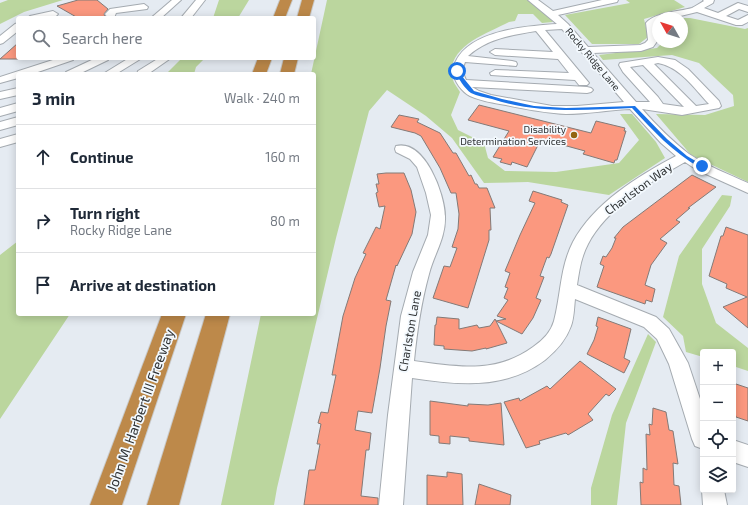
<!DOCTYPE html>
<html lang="en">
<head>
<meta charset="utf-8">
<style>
	:root { --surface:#fff; --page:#f6f6f7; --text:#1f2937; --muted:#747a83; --line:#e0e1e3 }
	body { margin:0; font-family:"Exo 2",sans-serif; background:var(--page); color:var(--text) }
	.controls { position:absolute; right:12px; bottom:12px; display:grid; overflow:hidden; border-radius:4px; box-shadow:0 2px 10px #0003 }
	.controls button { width:36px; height:36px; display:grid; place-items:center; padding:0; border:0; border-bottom:1px solid var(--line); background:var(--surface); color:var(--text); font:20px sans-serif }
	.compass { position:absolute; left:652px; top:12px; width:36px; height:36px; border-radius:50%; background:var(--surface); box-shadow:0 2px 10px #0003; rotate:309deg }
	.stop { position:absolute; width:12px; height:12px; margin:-9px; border:3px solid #1a73e8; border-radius:50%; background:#fff }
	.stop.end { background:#1a73e8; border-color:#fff; box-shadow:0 1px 4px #0008 }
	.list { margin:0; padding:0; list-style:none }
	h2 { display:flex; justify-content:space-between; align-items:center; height:52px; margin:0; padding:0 16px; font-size:17px }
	h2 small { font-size:13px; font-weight:400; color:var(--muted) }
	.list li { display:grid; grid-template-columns:26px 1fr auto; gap:12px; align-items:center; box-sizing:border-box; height:64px; padding:0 16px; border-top:1px solid var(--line) }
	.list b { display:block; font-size:15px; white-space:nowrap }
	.list p { margin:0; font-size:13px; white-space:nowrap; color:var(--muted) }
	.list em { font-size:13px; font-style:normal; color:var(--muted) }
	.icon { flex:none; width:22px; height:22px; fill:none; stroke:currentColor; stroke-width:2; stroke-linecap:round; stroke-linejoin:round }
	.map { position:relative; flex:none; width:748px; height:505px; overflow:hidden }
	.search { position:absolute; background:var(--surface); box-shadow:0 2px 10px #0003; left:16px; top:16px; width:300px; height:44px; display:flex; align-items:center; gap:10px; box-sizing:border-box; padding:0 14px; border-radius:4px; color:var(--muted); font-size:15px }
	.panel { position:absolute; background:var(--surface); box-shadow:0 2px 10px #0003; left:16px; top:72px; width:300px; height:244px; border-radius:4px }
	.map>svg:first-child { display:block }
	.green { fill:#bbd69e }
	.building { fill:#fb987f; stroke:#837a77 }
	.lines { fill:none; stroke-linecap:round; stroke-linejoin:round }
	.minor-casing { stroke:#a5abb1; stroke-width:2 }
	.highway-casing { stroke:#c9caca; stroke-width:2 }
	.minor { fill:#fff; fill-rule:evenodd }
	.highway { fill:#bd894a; fill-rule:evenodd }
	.route { fill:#1a73e8 }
	.poi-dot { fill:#936512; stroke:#f3f9fe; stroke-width:1.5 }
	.labels { text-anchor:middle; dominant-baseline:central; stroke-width:3.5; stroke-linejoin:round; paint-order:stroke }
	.far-street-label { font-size:10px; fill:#303335; stroke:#f3f9fe }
	.far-poi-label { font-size:10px; fill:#303335; stroke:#f3f9fe; text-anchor:end }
	.street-label { font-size:12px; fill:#303335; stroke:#f3f9fe }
	.near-street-label { font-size:14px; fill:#303335; stroke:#f3f9fe }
</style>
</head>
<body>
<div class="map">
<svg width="748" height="505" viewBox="0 0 748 505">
	<rect width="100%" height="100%" fill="#e5ebf2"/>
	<g class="green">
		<path d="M 8,0 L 63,0 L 24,12 L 0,24 L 0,3 Z"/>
		<path d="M 219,0 L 249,0 L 238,18 L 213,18 Z"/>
		<path d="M 327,0 L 527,0 L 544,11 L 553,22 L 542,23 L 533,14 L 518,14 L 515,21 L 509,22 C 488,33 448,46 452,75 C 452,81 457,87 460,92 L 451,115 L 458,130 L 484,143 L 488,158 L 505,171 L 556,172 L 619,163 L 639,140 L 620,114 L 632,114 L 656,142 L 665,158 L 609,195 L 528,182 L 484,183 L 452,138 L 426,116 L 387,90 L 369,111 L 336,238 L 277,488 L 274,505 L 221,505 L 261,314 L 314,314 L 314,74 L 311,74 Z"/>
		<path d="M 626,0 L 674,0 L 685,7 L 644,19 L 648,37 L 639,44 L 592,44 L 565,15 L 630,3 Z"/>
		<path d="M 682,18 L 690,18 L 745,29 L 748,28 L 748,182 L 691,155 L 656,114 L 705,115 L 734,106 L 733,95 L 699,63 L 672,55 L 603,60 L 599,55 L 657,48 L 663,42 L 682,42 Z"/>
		<path d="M 182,58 L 205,58 L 196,67 L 194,74 L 166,74 Z"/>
		<path d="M 722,195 L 732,196 L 730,206 L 702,249 L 702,284 L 716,323 L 748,348 L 748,371 L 733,366 L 733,352 L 703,352 L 703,357 L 686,352 L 683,336 L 663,317 L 679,256 Z"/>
		<path d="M 18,241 L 18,314 L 70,314 L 0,419 L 0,255 Z"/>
		<path d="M 648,334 L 656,342 L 626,423 L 617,505 L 591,505 L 591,488 L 612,415 Z"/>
	</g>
	<g class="building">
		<path d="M 78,0 L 97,0 L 108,9 L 104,14 L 106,18 L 78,18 L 57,6 Z"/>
		<path d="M 18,43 L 18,59 L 0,59 Z"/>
		<path d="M 479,105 L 591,133 L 596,121 L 625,128 L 624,131 L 626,131 L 617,160 L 615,160 L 614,163 L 583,154 L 585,151 L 541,139 L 527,167 L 512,162 L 511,165 L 500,162 L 502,159 L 493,157 L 509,131 L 468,120 Z"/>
		<path d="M 399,115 L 419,119 L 417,122 L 440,133 L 453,153 L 456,153 L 469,176 L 471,175 L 475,184 L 477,184 L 479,188 L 487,188 L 495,208 L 490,208 L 491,230 L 489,230 L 489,240 L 468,308 L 433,298 L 444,266 L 450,267 L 457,248 L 452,247 L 458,229 L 459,214 L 456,193 L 451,193 L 440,168 L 421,136 L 415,133 L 391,127 Z"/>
		<path d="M 386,173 L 404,173 L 411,190 L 416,212 L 412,234 L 397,266 L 396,265 L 386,300 L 391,301 L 386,326 L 380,368 L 372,413 L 358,411 L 355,430 L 371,433 L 369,450 L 366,450 L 361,496 L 378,498 L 378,505 L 304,505 L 309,470 L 315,470 L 320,444 L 317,444 L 321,424 L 318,423 L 321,412 L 328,413 L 336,375 L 332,375 L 343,316 L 355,278 L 366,254 L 363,253 L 376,227 L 380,229 L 385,206 L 379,207 L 376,193 L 378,192 L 376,184 L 379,184 L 377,174 Z"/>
		<path d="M 692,175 L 716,187 L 688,208 L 690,208 L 676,220 L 680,222 L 660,239 L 667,243 L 651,265 L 645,285 L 655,289 L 652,302 L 646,300 L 645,304 L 597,287 L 604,266 L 600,264 L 603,256 L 606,257 L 612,248 L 616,238 L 614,238 L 623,227 Z"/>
		<path d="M 533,191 L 562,200 L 561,202 L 568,205 L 551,254 L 549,258 L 547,257 L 540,276 L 544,277 L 536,298 L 541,300 L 533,318 L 522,334 L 496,321 L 506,319 L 497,316 L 508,300 L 504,298 L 508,288 L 505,287 L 510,273 L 505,271 L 520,235 L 535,203 L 529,201 Z"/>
		<path d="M 726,227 L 748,235 L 748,328 L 723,307 L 747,297 L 726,288 L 727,284 L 709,276 L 721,236 L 723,236 Z"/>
		<path d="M 437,317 L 459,319 L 459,329 L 477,325 L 479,328 L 490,326 L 495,319 L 507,343 L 486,349 L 486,348 L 472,351 L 444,349 L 444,346 L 434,345 L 435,325 L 436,325 Z"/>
		<path d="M 598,317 L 631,329 L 624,358 L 630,361 L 624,373 L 587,354 L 594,340 L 598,327 L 596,326 Z"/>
		<path d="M 580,361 L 616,389 L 609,396 L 606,394 L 588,414 L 593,420 L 568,435 L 566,433 L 539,441 L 540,444 L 526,448 L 504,402 L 519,398 L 520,401 L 547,386 L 550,389 Z"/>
		<path d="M 733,383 L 748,388 L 748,421 L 736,417 L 735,413 L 733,413 Z"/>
		<path d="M 430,401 L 468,406 L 468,404 L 488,405 L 501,403 L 504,445 L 469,441 L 469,438 L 450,436 L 450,444 L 439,443 L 439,436 L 430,435 Z"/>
		<path d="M 653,408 L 666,412 L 669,430 L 673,431 L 678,464 L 673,463 L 674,485 L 679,486 L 681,505 L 641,505 L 640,482 L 643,483 L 643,468 L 647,470 L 646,434 L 650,435 L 649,424 L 652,425 Z"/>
		<path d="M 447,472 L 462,474 L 463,505 L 427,505 L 427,475 L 447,477 Z"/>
		<path d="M 479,484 L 511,495 L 510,505 L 475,505 Z"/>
	</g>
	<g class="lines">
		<defs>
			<g id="minor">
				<path d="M 172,0 L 181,0 L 161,18 L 151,18 Z"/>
				<path d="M 196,0 L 205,0 L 191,18 L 181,18 Z"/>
				<path d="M 528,0 L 538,0 L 553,11 L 602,0 L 618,0 L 617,2 L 558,15 L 568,24 L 588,47 L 640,45 L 645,43 L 648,40 L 646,23 C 656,12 678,12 692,8 C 696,6 700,3 704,1 L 703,0 L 714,0 L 713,3 L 704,8 L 718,13 L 738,3 L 748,6 L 748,12 L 739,9 L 726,16 L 738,20 L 748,15 L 748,22 L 742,25 L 736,25 L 697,12 L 672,18 L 658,18 L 658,23 L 656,24 L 658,40 L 653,47 L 641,51 L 593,53 L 636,102 L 650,102 L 623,72 L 619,65 L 620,63 L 658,57 L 675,60 L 688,69 L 719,101 L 721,106 L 719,108 L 682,115 L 642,109 C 656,125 672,141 689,154 C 707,166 728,174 748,183 L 748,193 L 697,170 L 685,162 C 651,181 606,209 588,244 C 581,257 579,272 577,285 L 656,317 L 669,329 L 688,363 L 703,408 L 703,449 L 695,446 L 692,439 L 669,364 L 657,339 L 644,327 L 575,299 C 574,308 574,318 571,326 C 566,340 556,351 545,360 C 505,390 459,385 412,378 L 403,505 L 379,505 L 388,415 L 401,316 L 413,272 L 428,235 L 431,215 L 426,193 L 417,167 L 410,159 L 396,152 L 395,149 L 396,146 C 425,139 445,195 445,216 C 446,238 434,254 429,274 C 421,303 417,331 414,361 C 458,367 496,374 533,347 C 542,341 551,332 554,321 C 561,295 560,267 573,242 C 594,203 638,176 676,156 L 661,143 L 630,109 C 608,110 587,114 566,114 C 546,113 525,109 506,105 C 494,103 481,101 470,96 C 462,92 454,81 453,72 C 452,68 454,64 456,61 C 471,30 527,26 557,24 ZM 562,29 L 624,102 L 577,106 L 552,106 L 491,95 L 479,91 L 472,87 L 587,93 L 591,92 L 593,90 L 591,88 L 587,87 L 466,80 C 463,74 462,69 465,62 L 516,66 L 517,64 L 516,62 L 512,61 L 468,56 C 487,39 511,35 536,31 L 553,52 L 495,49 L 490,52 L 495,55 L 558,59 L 569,73 L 495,70 L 490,73 L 491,75 L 575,80 L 579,85 L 587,85 L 589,83 L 545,30 ZM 658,63 C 680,67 694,88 709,104 L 696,106 L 654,64 ZM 643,65 L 684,107 L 663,104 L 658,97 L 630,67 Z"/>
				<path d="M 144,4 L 148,7 L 147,9 L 116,13 L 114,18 L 108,18 L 105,14 L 110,9 Z"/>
				<path d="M 53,11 L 58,14 L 56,16 L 47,18 L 28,18 L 30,16 Z"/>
				<path d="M 18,23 L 18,31 L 3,43 L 0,44 L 0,36 L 15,24 Z"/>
				<path d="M 59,58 L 74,58 L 73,60 L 32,74 L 18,74 L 18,78 L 0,83 L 0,77 Z"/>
				<path d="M 96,58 L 109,58 L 108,60 L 79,74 L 65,74 L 66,72 Z"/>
				<path d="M 129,58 L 142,58 L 116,74 L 103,74 Z"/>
				<path d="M 159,58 L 171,58 L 148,74 L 137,74 L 138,71 Z"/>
				<path d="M 18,88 L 18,95 L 0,99 L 0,92 Z"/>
				<path d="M 18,103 L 18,111 L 0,116 L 0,108 Z"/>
				<path d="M 18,117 L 18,125 L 0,130 L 0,122 Z"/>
				<path d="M 18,134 L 18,142 L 0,147 L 0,139 Z"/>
				<path d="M 733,440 L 748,445 L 748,467 L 733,462 Z"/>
				<path d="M 703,486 L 703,490 L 724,490 L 727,505 L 703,505 L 702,490 Z"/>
			</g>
			<g id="highway">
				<path d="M 280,0 L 292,0 L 285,18 L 273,18 Z"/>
				<path d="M 302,0 L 314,0 L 309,18 L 297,18 Z"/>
				<path d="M 258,58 L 272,58 L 266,74 L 252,74 Z"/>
				<path d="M 284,58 L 298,58 L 294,74 L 280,74 Z"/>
				<path d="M 162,314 L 186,314 L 122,505 L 90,505 Z"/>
				<path d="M 206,314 L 230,314 L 179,505 L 147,505 Z"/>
			</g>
		</defs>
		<use href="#minor" class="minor-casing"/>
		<use href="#highway" class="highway-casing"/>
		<use href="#minor" class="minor"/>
		<use href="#highway" class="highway"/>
	</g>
	<path class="route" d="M 457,70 L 474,91 L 502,99 L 534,106 L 566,108 L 635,106 L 667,139 L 687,156 L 704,166 L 700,168 C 673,152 653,131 632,108 C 585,110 538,114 492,99 C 485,97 477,96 471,93 C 465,89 458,78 455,71 Z"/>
	<circle class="poi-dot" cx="574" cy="135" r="4"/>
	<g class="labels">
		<g class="far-street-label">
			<text transform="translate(593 59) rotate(50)">Rocky Ridge Lane</text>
		</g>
		<g class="far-poi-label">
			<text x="566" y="129">Disability<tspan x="566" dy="12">Determination Services</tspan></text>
		</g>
		<g class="street-label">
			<text transform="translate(638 188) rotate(-36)">Charlston Way</text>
			<text transform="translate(409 331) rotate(-80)">Charlston Lane</text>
		</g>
		<g class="near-street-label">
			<text transform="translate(140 410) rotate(-70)">John M. Harbert III Freeway</text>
		</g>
	</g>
</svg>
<div class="controls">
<button>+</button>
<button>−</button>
<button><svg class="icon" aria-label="locate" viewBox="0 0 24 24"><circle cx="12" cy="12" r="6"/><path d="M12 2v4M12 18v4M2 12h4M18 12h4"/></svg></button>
<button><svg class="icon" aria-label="layers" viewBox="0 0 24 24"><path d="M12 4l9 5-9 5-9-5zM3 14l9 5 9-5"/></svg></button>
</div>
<svg class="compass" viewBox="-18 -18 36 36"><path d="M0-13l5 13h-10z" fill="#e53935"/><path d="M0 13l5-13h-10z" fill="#747a83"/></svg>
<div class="stop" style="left:457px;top:71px"></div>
<div class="stop end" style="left:702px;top:166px"></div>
<div class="search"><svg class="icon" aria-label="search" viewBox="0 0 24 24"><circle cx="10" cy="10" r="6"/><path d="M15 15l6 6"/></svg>Search here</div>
<section class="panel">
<h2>3 min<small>Walk · 240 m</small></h2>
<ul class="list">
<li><svg class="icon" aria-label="ahead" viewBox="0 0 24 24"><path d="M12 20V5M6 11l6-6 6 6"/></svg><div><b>Continue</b></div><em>160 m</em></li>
<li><svg class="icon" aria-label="right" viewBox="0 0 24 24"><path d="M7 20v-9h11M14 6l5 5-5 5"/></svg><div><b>Turn right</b><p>Rocky Ridge Lane</p></div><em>80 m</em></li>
<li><svg class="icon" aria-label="arrive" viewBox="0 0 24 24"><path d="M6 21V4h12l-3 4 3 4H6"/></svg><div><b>Arrive at destination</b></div></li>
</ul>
</section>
</div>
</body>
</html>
